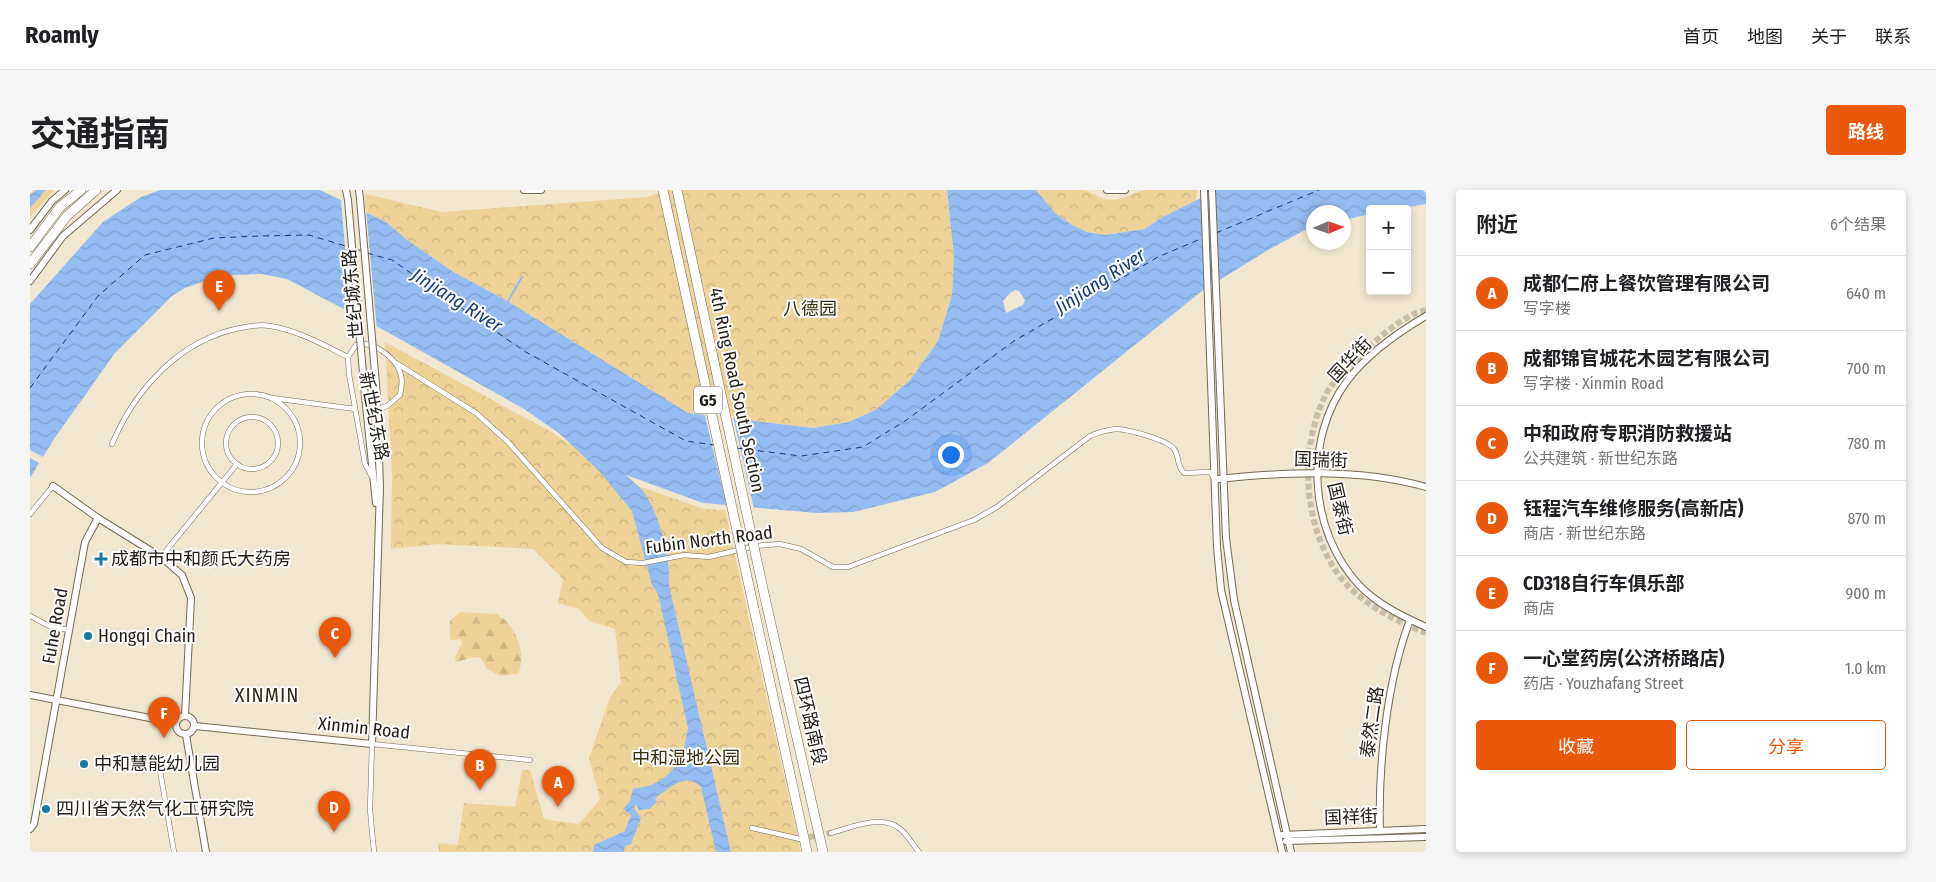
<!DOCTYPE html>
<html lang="zh">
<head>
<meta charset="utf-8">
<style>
	:root { --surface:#fff; --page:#f6f6f6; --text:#202124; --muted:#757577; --line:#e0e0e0; --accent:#ea580c }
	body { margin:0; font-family:"Fira Sans Condensed","Noto Sans SC",sans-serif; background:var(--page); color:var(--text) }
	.controls { position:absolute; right:15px; top:15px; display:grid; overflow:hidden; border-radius:5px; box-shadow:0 2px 8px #0003 }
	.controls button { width:45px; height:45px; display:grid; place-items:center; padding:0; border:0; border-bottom:1px solid var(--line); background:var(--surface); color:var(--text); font:25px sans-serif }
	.compass { position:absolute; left:1276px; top:15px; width:45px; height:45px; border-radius:50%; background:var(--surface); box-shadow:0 2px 8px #0003; rotate:88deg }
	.you { position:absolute; left:920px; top:264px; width:18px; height:18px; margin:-12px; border:4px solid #fff; border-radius:50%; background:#1a73e8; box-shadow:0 0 0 8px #1a73e833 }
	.badge { display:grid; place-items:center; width:32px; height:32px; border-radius:50%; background:var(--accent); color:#fff; font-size:16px; font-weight:700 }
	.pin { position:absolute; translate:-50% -41px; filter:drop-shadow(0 1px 2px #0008) }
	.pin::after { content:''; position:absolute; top:26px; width:18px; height:15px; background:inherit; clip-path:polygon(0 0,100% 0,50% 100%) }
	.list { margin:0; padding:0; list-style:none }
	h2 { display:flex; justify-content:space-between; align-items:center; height:65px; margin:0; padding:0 20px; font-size:21px }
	h2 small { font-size:16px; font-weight:400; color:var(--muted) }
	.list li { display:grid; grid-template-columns:32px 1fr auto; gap:15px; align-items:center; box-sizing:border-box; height:75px; padding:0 20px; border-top:1px solid var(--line) }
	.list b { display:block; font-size:19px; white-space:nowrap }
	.list p { margin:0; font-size:16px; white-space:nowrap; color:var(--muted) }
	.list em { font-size:16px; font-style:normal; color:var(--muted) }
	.actions { display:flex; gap:10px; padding:15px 20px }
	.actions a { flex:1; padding:11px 0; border:1px solid var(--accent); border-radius:5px; text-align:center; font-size:18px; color:var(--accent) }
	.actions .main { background:var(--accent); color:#fff }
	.map { position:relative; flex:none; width:1396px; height:662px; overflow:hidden; border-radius:5px }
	header { display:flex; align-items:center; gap:30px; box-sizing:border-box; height:70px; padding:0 25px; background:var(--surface); border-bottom:1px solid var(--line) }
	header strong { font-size:24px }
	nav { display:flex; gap:28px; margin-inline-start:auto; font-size:18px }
	.intro { display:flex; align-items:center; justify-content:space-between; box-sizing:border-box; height:120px; padding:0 30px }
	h1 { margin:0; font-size:35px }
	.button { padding:12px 22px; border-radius:5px; background:var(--accent); color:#fff; font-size:18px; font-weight:700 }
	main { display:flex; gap:30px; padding:0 30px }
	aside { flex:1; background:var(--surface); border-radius:5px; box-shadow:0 2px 8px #0003 }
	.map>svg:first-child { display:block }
	.forest { fill:url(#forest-firs) }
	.park { fill:url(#park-crowns) }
	.water { fill:url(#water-waves); fill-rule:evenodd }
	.pier { fill:#f1e6cf }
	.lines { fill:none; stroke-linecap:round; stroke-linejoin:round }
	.stream { stroke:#96bdf3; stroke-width:2 }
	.ferry { stroke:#0c3b76; stroke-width:1; stroke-dasharray:6 5; stroke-linecap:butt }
	.secondary-tunnel { stroke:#c7beaa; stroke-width:6; stroke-dasharray:6 3; stroke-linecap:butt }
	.street-casing { stroke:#736a55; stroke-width:5.5 }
	.secondary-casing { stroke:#736a55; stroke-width:8 }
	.highway-casing { stroke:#736a55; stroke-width:10 }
	.street { stroke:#fff; stroke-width:4.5 }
	.secondary { stroke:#fff; stroke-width:6 }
	.highway { stroke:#fff; stroke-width:9 }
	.secondary-bridge-casing { stroke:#736a55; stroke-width:8; stroke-linecap:butt }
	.highway-bridge-casing { stroke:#736a55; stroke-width:10; stroke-linecap:butt }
	.secondary-bridge { stroke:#fff; stroke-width:6 }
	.highway-bridge { stroke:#fff; stroke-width:9 }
	.poi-dot { fill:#1678a4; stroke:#fff; stroke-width:2 }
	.labels { text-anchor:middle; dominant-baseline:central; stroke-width:4; stroke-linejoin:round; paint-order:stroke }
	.shield { fill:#fff; stroke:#64615b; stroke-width:1 }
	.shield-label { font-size:16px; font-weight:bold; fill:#211d15 }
	.street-label { font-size:18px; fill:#211d15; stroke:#fff }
	.park-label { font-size:18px; fill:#3b2d07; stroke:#fff }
	.poi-label { font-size:18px; fill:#211d15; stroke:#fff; text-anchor:start }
	.water-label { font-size:19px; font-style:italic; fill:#0c3b76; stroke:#fff }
	.quarter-label { font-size:20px; letter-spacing:1px; fill:#312916; stroke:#fff }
</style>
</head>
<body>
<header>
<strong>Roamly</strong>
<nav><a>首页</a><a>地图</a><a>关于</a><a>联系</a></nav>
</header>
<div class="intro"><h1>交通指南</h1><a class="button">路线</a></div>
<main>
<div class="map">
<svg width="1396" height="662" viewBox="0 0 1396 662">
	<defs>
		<pattern id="forest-firs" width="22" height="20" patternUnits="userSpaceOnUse" patternTransform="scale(1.25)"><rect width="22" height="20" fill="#eed398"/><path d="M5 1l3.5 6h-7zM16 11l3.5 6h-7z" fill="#ccb582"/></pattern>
		<pattern id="park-crowns" width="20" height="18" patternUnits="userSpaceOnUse" patternTransform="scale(1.25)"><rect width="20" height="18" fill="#eed398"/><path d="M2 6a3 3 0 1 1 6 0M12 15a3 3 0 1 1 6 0" fill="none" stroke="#ccb582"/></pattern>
		<pattern id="water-waves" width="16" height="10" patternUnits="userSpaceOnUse" patternTransform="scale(1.25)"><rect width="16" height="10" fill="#96bdf3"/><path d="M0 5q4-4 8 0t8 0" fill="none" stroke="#81a2cf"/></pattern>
	</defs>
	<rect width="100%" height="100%" fill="#f1e6cf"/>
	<path class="forest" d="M 430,422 L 468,424 C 471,429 476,429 479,434 C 490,449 495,467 488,484 L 470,486 L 457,479 L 451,468 L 445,467 L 426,472 L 425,468 L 432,453 L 430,449 L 420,450 L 420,431 Z"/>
	<g class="park">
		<path d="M 0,0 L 24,0 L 0,27 Z"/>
		<path d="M 636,0 L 917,0 L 924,67 L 922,105 L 908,151 L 880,190 L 847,219 L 819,232 L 783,238 L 658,223 L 479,112 L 422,81 L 376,49 L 356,32 L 334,21 L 336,4 L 412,22 L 617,7 Z"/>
		<path d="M 1006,0 L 1055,0 L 1074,9 L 1086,10 L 1115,0 L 1167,0 L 1166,11 L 1131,28 L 1115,39 L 1075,45 L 1057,42 L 1042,35 L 1025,23 Z"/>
		<path d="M 355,152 L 518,240 L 597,292 L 674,319 L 695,320 L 771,662 L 409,662 L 408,653 L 428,655 L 434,613 L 485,617 L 492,580 L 500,580 L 514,629 L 549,634 L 570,609 L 559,568 L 580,507 L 591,493 L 585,439 L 559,431 L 549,419 L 528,413 L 533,389 L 503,359 L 409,354 L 361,359 L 362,285 Z"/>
	</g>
	<g class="water">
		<path d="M 6,0 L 16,0 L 0,18 L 0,5 Z"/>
		<path d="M 130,0 L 290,0 L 356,32 L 376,49 L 422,81 L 479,112 L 658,223 L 783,238 L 819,232 L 847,219 L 880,190 L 908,151 L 922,105 L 924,67 L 917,0 L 1006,0 L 1025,23 L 1042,35 L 1057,42 L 1075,45 L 1115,39 L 1131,28 L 1187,0 L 1396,0 L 1396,14 L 1366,19 L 1340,19 L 1340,24 L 1314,30 L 1314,22 L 1284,22 L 1283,38 L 1273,41 L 1238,60 L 1172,101 L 958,273 L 905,302 L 823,322 L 787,323 L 673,313 L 596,285 C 601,290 608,295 613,301 C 629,322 641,369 639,395 L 701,662 L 686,662 L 671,597 C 655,581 640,599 625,608 L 627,612 L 619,619 L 609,620 L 606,614 L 604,618 L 611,628 L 601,654 L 595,656 L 594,662 L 563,662 L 564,655 L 595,641 L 601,625 L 593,619 L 600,611 L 603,599 C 608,597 613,598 618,596 C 646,587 654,564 658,538 L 628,404 L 622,395 L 602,321 L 570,282 L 529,243 L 494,219 L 359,143 L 257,89 L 232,84 L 203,85 L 175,91 L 155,98 L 142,106 L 85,163 L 24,249 L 0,288 L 0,114 L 73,32 L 111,7 ZM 985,100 L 989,101 L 995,110 L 993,115 L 976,123 L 973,111 L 980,103 Z"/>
	</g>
	<g class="pier">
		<path d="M 311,11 L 318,11 L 336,19 L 347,140 L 321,126 Z"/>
		<path d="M 674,222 L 703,226 L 724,319 L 697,317 Z"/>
		<path d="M 0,260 L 15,268 L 11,274 L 0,268 Z"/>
	</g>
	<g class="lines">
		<path class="stream" d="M 477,113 L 492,87"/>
		<g class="ferry">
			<path d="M 1186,43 L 1289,0"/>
			<path d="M 325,59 L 333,61"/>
			<path d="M 337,63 L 362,70 L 494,161 L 656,251 L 685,255"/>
			<path d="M 0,198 L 68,106 L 115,65 L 184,48 L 229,46 L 279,45 L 319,57"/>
			<path d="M 706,258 L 771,266 L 833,257 L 875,231 L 984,151 L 1128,67 L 1173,48"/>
		</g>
		<g class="secondary-tunnel">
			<path d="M 1396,120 C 1372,125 1342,153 1326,170 C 1317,180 1302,192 1296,204 C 1268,259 1273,339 1311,388 C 1332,414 1365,431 1396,443"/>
			<path d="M 770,649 L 801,643"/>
		</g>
		<defs>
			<g id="street">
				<path d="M 318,167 L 319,184 L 335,274 L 342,287"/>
				<path d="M 318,167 L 326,155 C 343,150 367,168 371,185 C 373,192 371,199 370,205 L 357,216 L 348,219"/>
				<path d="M 366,173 L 446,223 L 478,252 L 572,358 L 596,372 L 613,373 L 654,365 L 679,367 L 725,356 L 750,354 L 771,359 L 803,377 L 818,377 L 944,330 L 967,317 L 1060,246 C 1069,242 1077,240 1086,239 C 1097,239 1138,250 1144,259 C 1150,267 1146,275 1154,283 L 1180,282 L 1184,288"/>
				<circle cx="221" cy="253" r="49"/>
				<path d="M 242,208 L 325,219"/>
				<circle cx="222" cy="253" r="26"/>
				<path d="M 82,254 C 105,200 149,150 210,138 C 219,136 230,134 240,136 C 267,140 294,155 318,167"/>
				<path d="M 0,324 L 23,296"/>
				<path d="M 131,367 L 207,274"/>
				<path d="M 0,426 L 21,437 L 40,440"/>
				<path d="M 128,569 L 144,662"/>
				<path d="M 722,638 L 770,649"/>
				<path d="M 801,643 C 820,638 851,624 869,638 C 877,644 883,655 889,662"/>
				<path d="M 344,662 L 340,620 L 342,554 L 500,570"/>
			</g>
			<g id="secondary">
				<path d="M 316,0 L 318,10"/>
				<path d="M 329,0 L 330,9"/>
				<path d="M 494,0 L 511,0"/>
				<path d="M 1077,0 L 1095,0"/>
				<path d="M 1174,0 L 1187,357 L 1191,400 L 1252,662"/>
				<path d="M 1182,0 L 1196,348 L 1204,410 L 1261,662"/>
				<path d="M 0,40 L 22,11 L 35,0"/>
				<path d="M 0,91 L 33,46 L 87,0"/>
				<path d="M 1396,126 C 1367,143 1337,164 1317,191 C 1273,250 1279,341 1329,395 C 1347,414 1372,426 1396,437"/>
				<path d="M 335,206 L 346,313"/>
				<path d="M 1189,289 C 1256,282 1329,278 1396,297"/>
				<path d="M 23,296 L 68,328 L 131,367 L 152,385 L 161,408 L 155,526"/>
				<path d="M 0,505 L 146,533"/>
				<circle cx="155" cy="535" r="9"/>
				<path d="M 165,536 L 342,554 L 350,297 L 347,206"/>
				<path d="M 156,545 L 176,662"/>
				<path d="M 0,639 L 4,634 L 55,352 L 68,328"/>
				<path d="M 1350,641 C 1348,576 1357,490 1380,430"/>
				<path d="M 1252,645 L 1396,639"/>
				<path d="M 1256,651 L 1396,647"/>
			</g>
			<g id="highway">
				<path d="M 0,57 L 30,17 L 51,0"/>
				<path d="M 0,74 L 37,26 L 66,0"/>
				<path d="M 735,408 L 793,662"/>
				<path d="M 724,419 L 777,662"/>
			</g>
		</defs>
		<use href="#street" class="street-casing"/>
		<use href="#secondary" class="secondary-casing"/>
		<use href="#highway" class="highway-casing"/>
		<use href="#street" class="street"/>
		<use href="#secondary" class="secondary"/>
		<use href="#highway" class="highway"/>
		<defs>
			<g id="secondary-bridge">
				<path d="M 330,9 L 347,206"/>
				<path d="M 318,10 L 335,206"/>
			</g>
			<g id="highway-bridge">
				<path d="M 633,0 L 724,419"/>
				<path d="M 647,0 L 735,408"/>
			</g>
		</defs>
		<use href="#secondary-bridge" class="secondary-bridge-casing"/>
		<use href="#highway-bridge" class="highway-bridge-casing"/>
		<use href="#secondary-bridge" class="secondary-bridge"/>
		<use href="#highway-bridge" class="highway-bridge"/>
	</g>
	<g class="poi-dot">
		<path d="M68.5 361.5h5v5h5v5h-5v5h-5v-5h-5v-5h5z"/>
		<circle cx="58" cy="446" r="5"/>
		<circle cx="54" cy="574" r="5"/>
		<circle cx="16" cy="619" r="5"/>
	</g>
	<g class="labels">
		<rect class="shield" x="664" y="196.5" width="28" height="27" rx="4"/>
		<g class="shield-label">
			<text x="678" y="210">G5</text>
		</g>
		<g class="street-label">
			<text transform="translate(323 104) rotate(-95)">世纪城东路</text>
			<text transform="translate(1320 170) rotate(-47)">国华街</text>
			<text transform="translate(707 200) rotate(78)">4th Ring Road South Section</text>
			<text transform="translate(344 226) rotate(79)">新世纪东路</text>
			<text transform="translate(1291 270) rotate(2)">国瑞街</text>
			<text transform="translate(1310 319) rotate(77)">国泰街</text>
			<text transform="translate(679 350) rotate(-7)">Fubin North Road</text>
			<text transform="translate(25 436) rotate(-80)">Fuhe Road</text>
			<text transform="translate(780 531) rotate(77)">四环路南段</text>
			<text transform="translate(1342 532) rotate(-82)">泰然二路</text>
			<text transform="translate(334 538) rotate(6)">Xinmin Road</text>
			<text transform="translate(1321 627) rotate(-2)">国祥街</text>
		</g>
		<g class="park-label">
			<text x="780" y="119">八德园</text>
			<text x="656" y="568">中和湿地公园</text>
		</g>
		<g class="poi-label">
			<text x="81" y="369">成都市中和颜氏大药房</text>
			<text x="68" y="446">Hongqi Chain</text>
			<text x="64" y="574">中和慧能幼儿园</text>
			<text x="26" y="619">四川省天然气化工研究院</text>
		</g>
		<g class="water-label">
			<text transform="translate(1070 91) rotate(-33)">Jinjiang River</text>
			<text transform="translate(427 110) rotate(32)">Jinjiang River</text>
		</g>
		<g class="quarter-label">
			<text x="237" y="505">XINMIN</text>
		</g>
	</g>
</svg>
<div class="controls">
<button>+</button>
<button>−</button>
</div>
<svg class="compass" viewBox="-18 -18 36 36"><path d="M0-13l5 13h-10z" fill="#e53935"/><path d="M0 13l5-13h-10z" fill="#757577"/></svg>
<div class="you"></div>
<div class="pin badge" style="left:528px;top:617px">A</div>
<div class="pin badge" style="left:450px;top:600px">B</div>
<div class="pin badge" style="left:305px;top:468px">C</div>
<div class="pin badge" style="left:304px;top:642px">D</div>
<div class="pin badge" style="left:189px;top:121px">E</div>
<div class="pin badge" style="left:134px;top:548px">F</div>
</div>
<aside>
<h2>附近<small>6个结果</small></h2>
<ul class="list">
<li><span class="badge">A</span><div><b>成都仁府上餐饮管理有限公司</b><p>写字楼</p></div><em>640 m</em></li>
<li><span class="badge">B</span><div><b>成都锦官城花木园艺有限公司</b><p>写字楼 · Xinmin Road</p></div><em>700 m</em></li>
<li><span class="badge">C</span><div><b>中和政府专职消防救援站</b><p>公共建筑 · 新世纪东路</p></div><em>780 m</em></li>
<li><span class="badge">D</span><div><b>钰程汽车维修服务(高新店)</b><p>商店 · 新世纪东路</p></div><em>870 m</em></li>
<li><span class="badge">E</span><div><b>CD318自行车俱乐部</b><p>商店</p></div><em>900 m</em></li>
<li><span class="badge">F</span><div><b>一心堂药房(公济桥路店)</b><p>药店 · Youzhafang Street</p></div><em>1.0 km</em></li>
</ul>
<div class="actions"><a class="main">收藏</a><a>分享</a></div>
</aside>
</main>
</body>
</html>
